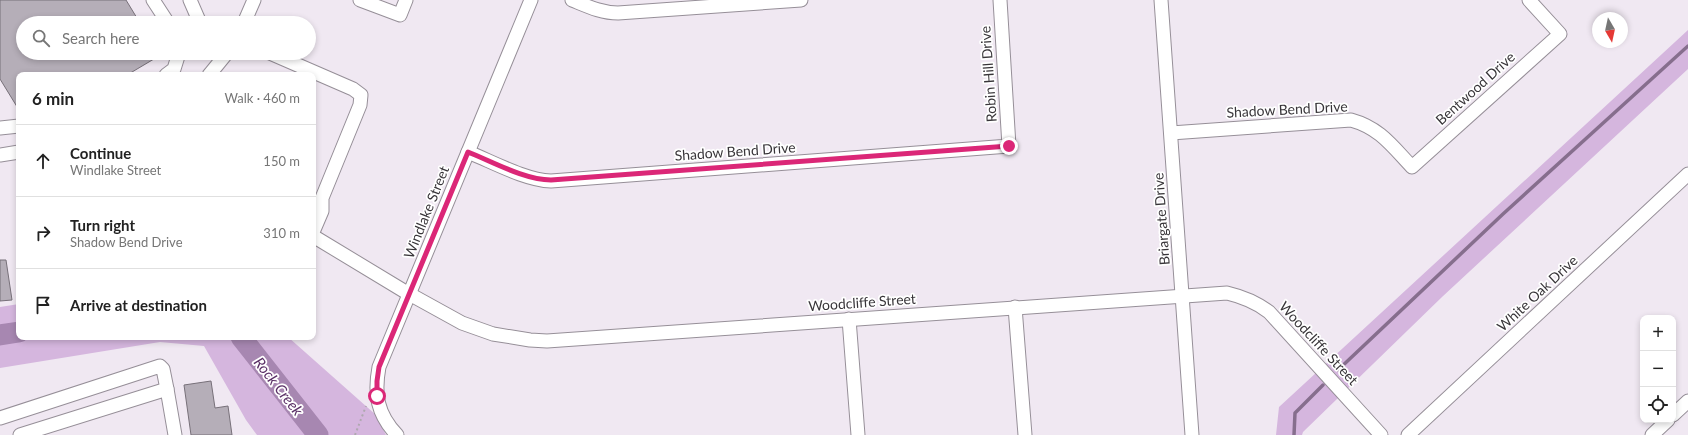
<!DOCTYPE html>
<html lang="en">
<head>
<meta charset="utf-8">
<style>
	:root { --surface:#fff; --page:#f2f2f2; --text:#222; --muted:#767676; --line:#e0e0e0 }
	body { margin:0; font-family:Lato,sans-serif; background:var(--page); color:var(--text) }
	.controls { position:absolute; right:12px; bottom:12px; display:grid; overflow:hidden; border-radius:8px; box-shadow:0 2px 6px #0003 }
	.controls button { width:36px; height:36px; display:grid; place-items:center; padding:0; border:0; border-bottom:1px solid var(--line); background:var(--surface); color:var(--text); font:20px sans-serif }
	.compass { position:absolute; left:1592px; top:12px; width:36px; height:36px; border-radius:50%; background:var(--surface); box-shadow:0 2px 6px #0003; rotate:171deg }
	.stop { position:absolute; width:12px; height:12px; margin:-9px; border:3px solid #db2777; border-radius:50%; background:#fff }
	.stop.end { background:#db2777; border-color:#fff; box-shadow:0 1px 4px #0008 }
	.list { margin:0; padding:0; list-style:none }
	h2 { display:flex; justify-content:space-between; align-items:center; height:52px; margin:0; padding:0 16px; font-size:17px }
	h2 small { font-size:13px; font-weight:400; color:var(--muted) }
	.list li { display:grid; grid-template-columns:26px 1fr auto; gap:12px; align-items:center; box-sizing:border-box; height:72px; padding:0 16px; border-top:1px solid var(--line) }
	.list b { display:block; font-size:15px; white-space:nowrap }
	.list p { margin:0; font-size:13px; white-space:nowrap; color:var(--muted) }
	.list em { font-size:13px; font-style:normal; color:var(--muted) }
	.icon { flex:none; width:22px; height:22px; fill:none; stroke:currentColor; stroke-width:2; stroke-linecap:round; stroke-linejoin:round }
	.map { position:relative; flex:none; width:1688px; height:435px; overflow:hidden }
	.search { position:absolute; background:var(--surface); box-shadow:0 2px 6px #0003; left:16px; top:16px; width:300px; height:44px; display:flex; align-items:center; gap:10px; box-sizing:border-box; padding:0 14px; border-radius:22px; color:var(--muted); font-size:15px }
	.panel { position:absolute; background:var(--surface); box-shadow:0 2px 6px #0003; left:16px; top:72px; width:300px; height:268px; border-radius:8px }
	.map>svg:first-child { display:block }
	.green { fill:#d5b6de }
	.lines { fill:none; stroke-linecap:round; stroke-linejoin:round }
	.stream { stroke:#866e8d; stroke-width:3.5 }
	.river { stroke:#a787b1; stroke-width:21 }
	.building { fill:#b5aeb8; stroke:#777079 }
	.minor-casing { stroke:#968f98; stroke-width:15 }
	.path { stroke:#aea8af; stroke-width:2; stroke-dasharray:2 3; stroke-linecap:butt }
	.minor { stroke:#fff; stroke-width:13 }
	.route { stroke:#db2777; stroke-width:5 }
	.labels { text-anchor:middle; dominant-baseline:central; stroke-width:3.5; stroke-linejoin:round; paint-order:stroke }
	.street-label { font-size:14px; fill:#383539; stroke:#fff }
	.water-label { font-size:15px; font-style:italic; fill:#5b3167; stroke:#fff }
</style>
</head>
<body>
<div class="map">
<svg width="1688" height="435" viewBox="0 0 1688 435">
	<rect width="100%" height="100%" fill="#f0e8f2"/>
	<g class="green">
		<path d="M 1688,30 L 1688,69 L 1442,297 L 1303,432 L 1302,435 L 1276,435 L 1279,407 Z"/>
		<path d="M 19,304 L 19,337 L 288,337 L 376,415 L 386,435 L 257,435 L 246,420 L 204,346 L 160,342 L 0,368 L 0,307 Z"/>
	</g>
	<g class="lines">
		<g class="stream">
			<path d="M 1338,370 L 1503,214 L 1688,46"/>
			<path d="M 1294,435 L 1295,413 L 1323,385"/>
		</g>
		<g class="river">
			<path d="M 0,335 L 19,332"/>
			<path d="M 241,337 L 318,435"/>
		</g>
	</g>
	<g class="building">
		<path d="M 0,0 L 126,0 L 140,23 L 23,23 L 23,53 L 164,53 L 127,75 L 19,75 L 19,110 L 0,79 Z"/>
		<path d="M 0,260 L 6,260 L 12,300 L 0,301 Z"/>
		<path d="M 211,381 L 215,408 L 228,406 L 232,435 L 191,435 L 184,385 Z"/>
	</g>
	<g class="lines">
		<defs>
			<g id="minor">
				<path d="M 153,0 L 168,23"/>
				<path d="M 190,0 L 200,23"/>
				<path d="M 360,0 L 400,15 L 406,0"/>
				<path d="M 572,0 C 587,6 601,13 618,13 L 801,0"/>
				<path d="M 1161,0 L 1192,435"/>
				<path d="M 244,23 L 254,0"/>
				<path d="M 270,53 L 353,89 L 361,95 L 360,105 L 322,198 L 322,211 L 313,232"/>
				<path d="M 166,75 L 174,69 L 179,53"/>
				<path d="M 209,75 L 227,53"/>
				<path d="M 0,128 L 19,126"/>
				<path d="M 1171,133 L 1351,120 C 1380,128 1392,146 1412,167 L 1560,34 L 1529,0"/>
				<path d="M 468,152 C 493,162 525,180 551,181 L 1009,146 L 1000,0"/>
				<path d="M 0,155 L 19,152"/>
				<path d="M 313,236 L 404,291 L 462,323 L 493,334 L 530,340 L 547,341 L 1227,293 C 1244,297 1256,302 1269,312 L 1381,435"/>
				<path d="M 1015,307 L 1025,435"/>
				<path d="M 849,319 L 858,435"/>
				<path d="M 1673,415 L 1688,401"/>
				<path d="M 0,418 L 160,366 L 163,369 L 167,389"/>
				<path d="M 20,435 L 167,389 L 175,435"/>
				<path d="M 397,435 C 377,414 374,394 379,367 L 531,0"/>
				<path d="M 1408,435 L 1688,174"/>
				<path d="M 1652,435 L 1668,420"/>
			</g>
		</defs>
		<use href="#minor" class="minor-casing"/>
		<path class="path" d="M 355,435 L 366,406"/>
		<use href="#minor" class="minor"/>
	</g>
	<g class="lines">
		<path class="route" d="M 377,396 L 377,381 L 379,367 L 468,152 C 493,162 525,180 551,180 L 1009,146"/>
	</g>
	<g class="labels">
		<g class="street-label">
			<text transform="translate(988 74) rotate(-94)">Robin Hill Drive</text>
			<text transform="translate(1475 88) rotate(-42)">Bentwood Drive</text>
			<text transform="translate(1287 109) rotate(-3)">Shadow Bend Drive</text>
			<text transform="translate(735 151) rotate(-4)">Shadow Bend Drive</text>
			<text transform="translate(426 212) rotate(-68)">Windlake Street</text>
			<text transform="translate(1161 219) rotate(-94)">Briargate Drive</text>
			<text transform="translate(1537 293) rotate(-43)">White Oak Drive</text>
			<text transform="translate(862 302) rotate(-4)">Woodcliffe Street</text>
			<text transform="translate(1319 343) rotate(47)">Woodcliffe Street</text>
		</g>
		<g class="water-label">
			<text transform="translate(279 386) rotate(52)">Rock Creek</text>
		</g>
	</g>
</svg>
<div class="controls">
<button>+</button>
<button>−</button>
<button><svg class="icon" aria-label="locate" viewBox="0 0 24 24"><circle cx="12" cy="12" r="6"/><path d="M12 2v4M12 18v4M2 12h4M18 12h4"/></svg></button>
</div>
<svg class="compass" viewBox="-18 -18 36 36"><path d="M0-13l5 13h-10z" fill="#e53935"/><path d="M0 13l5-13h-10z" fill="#767676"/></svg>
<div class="stop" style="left:377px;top:396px"></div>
<div class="stop end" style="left:1009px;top:146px"></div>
<div class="search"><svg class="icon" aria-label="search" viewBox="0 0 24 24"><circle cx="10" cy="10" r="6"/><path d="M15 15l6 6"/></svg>Search here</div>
<section class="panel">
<h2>6 min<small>Walk · 460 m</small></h2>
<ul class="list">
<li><svg class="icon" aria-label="ahead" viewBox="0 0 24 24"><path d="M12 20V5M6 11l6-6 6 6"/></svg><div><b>Continue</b><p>Windlake Street</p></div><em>150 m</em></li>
<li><svg class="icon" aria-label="right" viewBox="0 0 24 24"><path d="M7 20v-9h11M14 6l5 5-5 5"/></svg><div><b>Turn right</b><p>Shadow Bend Drive</p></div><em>310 m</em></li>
<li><svg class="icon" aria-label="arrive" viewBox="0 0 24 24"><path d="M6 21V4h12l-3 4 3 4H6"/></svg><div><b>Arrive at destination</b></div></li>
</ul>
</section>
</div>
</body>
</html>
